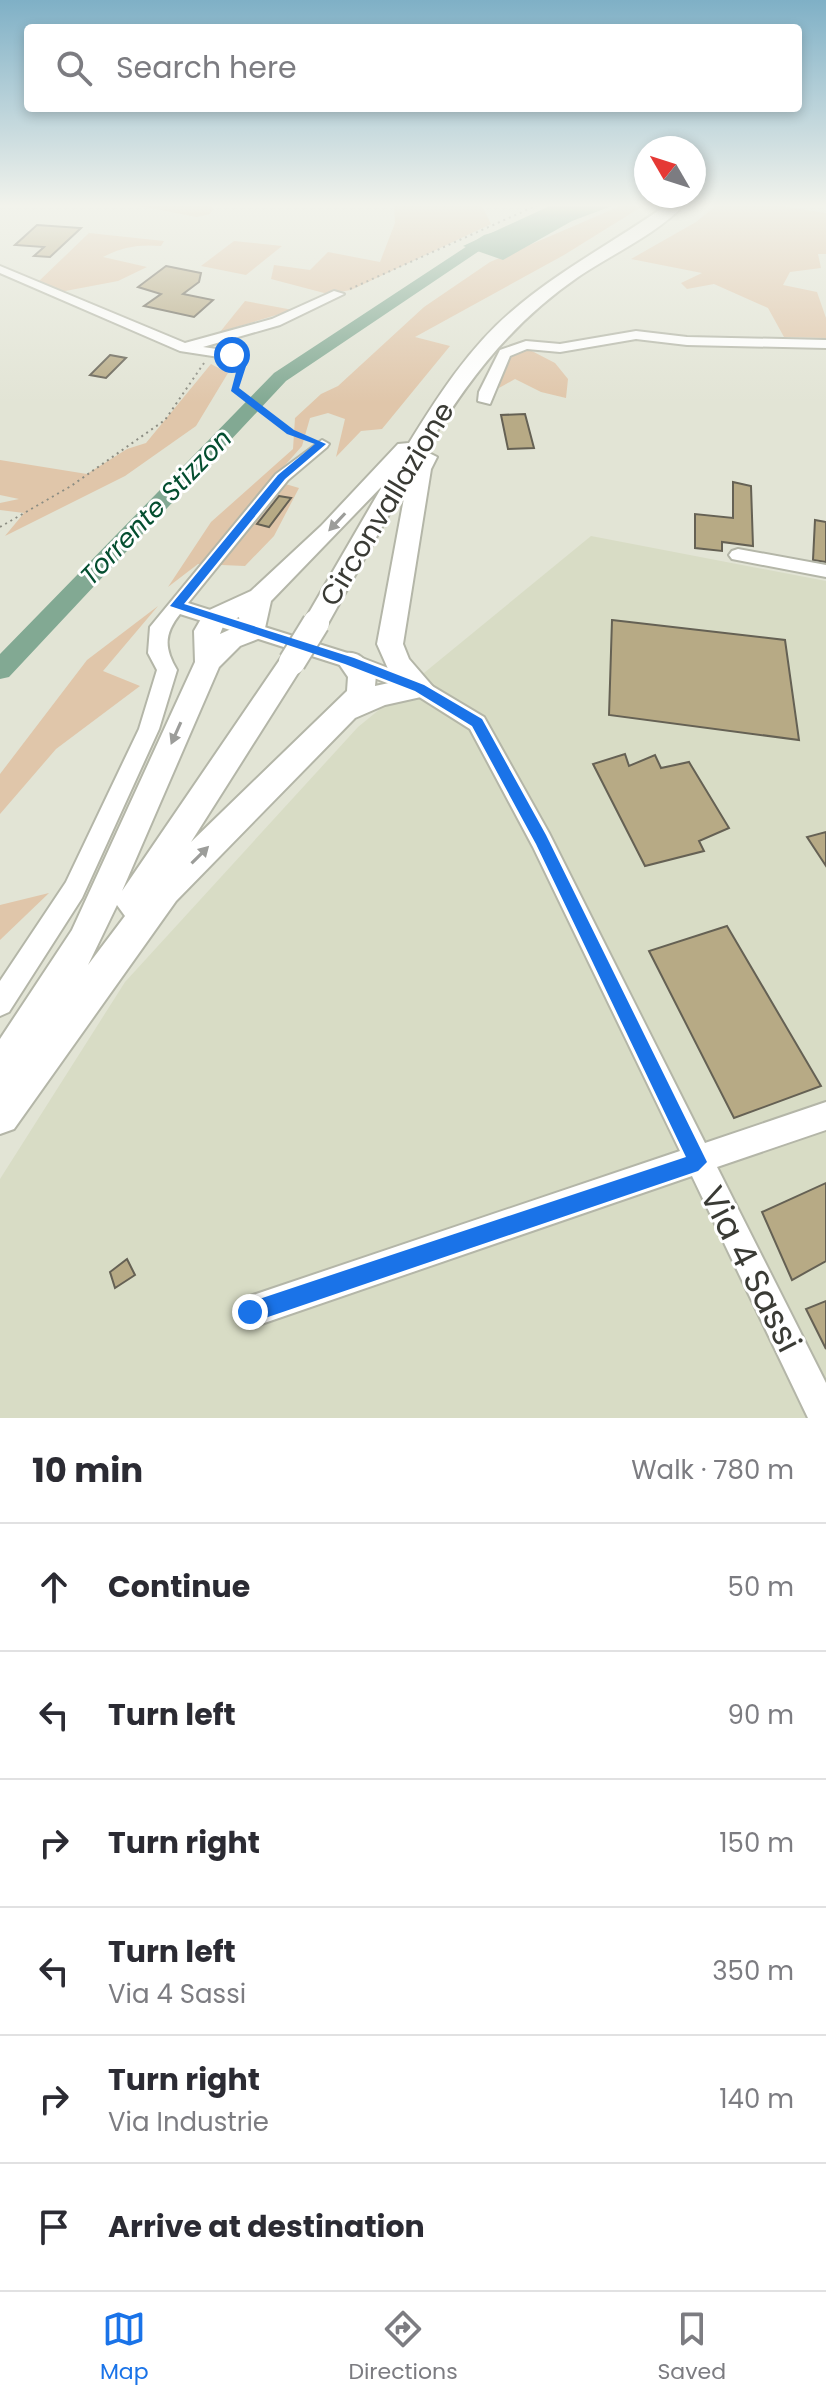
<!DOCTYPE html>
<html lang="en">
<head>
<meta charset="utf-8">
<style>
	:root { --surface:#fff; --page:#f2f2f3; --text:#2b2b33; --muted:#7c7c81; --line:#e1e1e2; --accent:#1a73e8 }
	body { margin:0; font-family:Poppins,sans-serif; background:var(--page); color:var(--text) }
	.compass { position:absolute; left:634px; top:136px; width:72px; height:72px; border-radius:50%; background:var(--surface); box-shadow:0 4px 12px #0003; rotate:309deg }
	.stop { position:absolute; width:24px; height:24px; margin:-18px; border:6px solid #1a73e8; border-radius:50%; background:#fff }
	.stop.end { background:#1a73e8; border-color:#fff; box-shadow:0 2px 8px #0008 }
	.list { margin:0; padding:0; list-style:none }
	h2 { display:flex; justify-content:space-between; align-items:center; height:104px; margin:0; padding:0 32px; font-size:34px }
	h2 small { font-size:26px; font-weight:400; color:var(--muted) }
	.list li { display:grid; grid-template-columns:52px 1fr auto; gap:24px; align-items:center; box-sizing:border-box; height:128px; padding:0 32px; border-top:2px solid var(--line) }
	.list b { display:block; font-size:30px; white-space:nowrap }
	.list p { margin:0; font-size:26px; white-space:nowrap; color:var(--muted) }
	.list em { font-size:26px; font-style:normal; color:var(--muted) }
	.icon { flex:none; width:44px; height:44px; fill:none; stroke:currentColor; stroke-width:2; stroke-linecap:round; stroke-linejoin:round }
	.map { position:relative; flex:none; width:826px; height:1418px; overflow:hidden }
	.search { position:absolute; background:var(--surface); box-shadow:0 4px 12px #0003; left:24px; right:24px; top:24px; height:88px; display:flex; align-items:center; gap:20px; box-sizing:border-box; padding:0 28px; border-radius:8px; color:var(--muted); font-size:30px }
	.sheet { height:872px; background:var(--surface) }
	nav { display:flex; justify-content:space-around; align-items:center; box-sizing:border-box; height:112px; border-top:2px solid var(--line); background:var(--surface); font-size:22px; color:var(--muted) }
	nav a { display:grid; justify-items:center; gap:4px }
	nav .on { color:var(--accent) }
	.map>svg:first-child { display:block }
	.built { fill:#d8dcc5 }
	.green { fill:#e0c6aa }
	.water { fill:#82a993 }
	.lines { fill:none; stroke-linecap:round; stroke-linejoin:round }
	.river { fill:#82a993; fill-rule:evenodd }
	.building { fill:#b7aa85; stroke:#656154; stroke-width:2 }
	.minor-casing { stroke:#b4b6a8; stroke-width:4 }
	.highway-casing { stroke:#b4b6a8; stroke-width:4 }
	.path { stroke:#8c8d83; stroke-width:2; stroke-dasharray:2 4; stroke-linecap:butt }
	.minor { fill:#fff; fill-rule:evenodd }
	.highway { fill:#fff; fill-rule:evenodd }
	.highway-bridge-casing { stroke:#b4b6a8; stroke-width:30; stroke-linecap:butt }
	.highway-bridge { stroke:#fff; stroke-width:26 }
	.oneway { fill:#9c9d9a }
	.route { fill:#1a73e8 }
	.labels { text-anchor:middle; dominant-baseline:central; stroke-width:6; stroke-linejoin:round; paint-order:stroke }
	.far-water-label { font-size:26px; font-style:italic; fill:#044e30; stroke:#fff }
	.street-label { font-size:28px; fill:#3a3b35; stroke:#fff }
	.near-street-label { font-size:34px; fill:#3a3b35; stroke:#fff }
</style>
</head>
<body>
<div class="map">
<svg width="826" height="1418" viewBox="0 0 826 1418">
	<rect width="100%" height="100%" fill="#e2e4d5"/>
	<path class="built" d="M 591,536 L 826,581 L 826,1418 L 0,1418 L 0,1179 L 125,982 L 358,727 Z"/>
	<g class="green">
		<path d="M 129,204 L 208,204 L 214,208 L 210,214 L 197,217 Z"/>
		<path d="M 394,204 L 481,204 L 491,224 L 351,290 L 328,294 L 271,279 L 274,265 L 310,270 L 328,252 L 380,262 L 395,223 Z"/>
		<path d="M 625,204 L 646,204 L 564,255 L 415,337 L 450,346 L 382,429 L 361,431 L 336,457 L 345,419 L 328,413 L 310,418 L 302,446 L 272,480 L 299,488 L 274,536 L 245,566 L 198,564 L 168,587 L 211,522 L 293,449 L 295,418 L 321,394 L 338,386 L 424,307 L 490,262 Z"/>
		<path d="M 718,204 L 769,204 L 826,213 L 826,254 L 818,254 L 821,268 L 790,272 L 783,285 L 817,292 L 826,318 L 826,338 L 784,337 L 768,308 L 714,284 L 687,289 L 681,283 L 702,273 L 631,259 L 696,222 Z"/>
		<path d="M 89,233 L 164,241 L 161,246 C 139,244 122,247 103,257 L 147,267 L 118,281 L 60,292 L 38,282 Z"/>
		<path d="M 234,241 L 282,246 L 246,275 L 201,266 Z"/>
		<path d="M 245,301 L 293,310 L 220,332 Z"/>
		<path d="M 528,349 L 555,363 L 568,379 L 566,398 L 541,392 L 515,379 L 499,388 L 508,357 Z"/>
		<path d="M 211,364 L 228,373 L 196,426 L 125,476 L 5,536 L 24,513 L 0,510 L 0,503 L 19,499 L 0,495 L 0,460 L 87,474 L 127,449 L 146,443 Z"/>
		<path d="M 158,606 L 103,671 L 140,686 L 56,749 L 0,814 L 0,774 L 87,660 Z"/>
		<path d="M 49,893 L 0,940 L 0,905 Z"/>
	</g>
	<path class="water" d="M 554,204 L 617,204 L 572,221 L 503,260 L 463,246 Z"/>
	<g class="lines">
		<path class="river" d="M 553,204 L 569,204 L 535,229 L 494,241 L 286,381 L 9,677 L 0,679 L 0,654 L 274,373 L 484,235 L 525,223 Z"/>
	</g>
	<g class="building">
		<path d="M 37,225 L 81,228 L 50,257 L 34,256 L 44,247 L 15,245 Z"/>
		<path d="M 166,266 L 201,273 L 199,282 L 183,294 L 213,300 L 194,317 L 144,306 L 161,294 L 138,287 Z"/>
		<path d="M 110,355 L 126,358 L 106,378 L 90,375 Z"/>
		<path d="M 525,414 L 534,448 L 508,449 L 501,415 Z"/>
		<path d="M 733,482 L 751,486 L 753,546 L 722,542 L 722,551 L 695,548 L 695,514 L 733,518 Z"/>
		<path d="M 279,496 L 291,498 L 269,527 L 257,524 Z"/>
		<path d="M 815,520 L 826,522 L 826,562 L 813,560 Z"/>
		<path d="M 612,620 L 785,640 L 799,740 L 609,715 Z"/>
		<path d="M 625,754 L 629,766 L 655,755 L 661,768 L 689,762 L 729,828 L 699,841 L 704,851 L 645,866 L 593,764 Z"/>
		<path d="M 826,832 L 826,866 L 807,837 Z"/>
		<path d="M 727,926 L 821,1086 L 734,1118 L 649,951 Z"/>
		<path d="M 826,1183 L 826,1261 L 792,1280 L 762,1212 Z"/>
		<path d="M 127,1259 L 135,1275 L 115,1288 L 110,1272 Z"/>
		<path d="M 826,1301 L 826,1349 L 806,1309 Z"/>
	</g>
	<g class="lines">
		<defs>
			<g id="minor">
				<path d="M 0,266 L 185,343 L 272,319 L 334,291 L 344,294 L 280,325 L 203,347 L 237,352 L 239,355 L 232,359 L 180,351 L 0,273 Z"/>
				<path d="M 636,331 L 687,337 L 826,340 L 826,348 L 687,345 L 636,339 L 560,352 L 527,349 L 510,356 L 490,404 L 478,401 L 479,392 L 500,350 L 526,341 L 560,344 Z"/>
				<path d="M 322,440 L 329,444 L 327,447 L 288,480 L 188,603 L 357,656 L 427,683 L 484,717 L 549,833 L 705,1143 L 826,1102 L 826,1130 L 717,1167 L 826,1383 L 826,1418 L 808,1418 L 692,1176 L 250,1328 L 239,1323 L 234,1312 L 239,1301 L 250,1296 L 680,1151 L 533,847 L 470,729 L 413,693 L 343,666 L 180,614 C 164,634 164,648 177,670 L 159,729 L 82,898 L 9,1012 L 0,1016 L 0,981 L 66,882 L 139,729 L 157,670 L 148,653 L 150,627 L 276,474 Z"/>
				<path d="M 738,549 L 826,565 L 826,577 L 732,559 L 729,555 L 732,551 Z"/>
			</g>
			<path id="highway" d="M 668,204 L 685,204 C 657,234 612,254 578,277 C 511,323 466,382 425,451 L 437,457 L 431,469 L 403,644 L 409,659 L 434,688 L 430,695 L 385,705 L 355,718 L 176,901 L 14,1129 L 0,1134 L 0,1039 L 72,930 L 195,662 L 194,631 L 205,612 L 251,591 L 321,526 L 398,444 L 409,443 C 438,396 469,348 511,312 C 559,270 616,241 668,204 ZM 407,482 L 377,644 L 389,671 L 398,681 L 375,686 L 376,675 C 367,660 358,649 341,654 L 337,661 L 348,677 L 347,691 L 191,842 L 305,662 L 301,655 L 292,652 L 283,655 L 122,891 L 219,667 L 240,646 L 263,637 L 271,601 L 383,485 L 303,623 L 307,629 L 325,629 ZM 239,617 L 240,625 L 220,634 L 224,624 ZM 117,905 L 125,916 L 88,965 Z"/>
		</defs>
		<use href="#minor" class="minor-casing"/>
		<use href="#highway" class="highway-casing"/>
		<g class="path">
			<path d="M 350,289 L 540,204"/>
			<path d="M 243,362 L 234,389 L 291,432 L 311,440"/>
			<path d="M 0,527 L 71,486 L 165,420 L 204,363"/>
		</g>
		<use href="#minor" class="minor"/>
		<use href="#highway" class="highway"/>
		<defs>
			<path id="highway-bridge" d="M 292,662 L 316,623"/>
		</defs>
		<use href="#highway-bridge" class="highway-bridge-casing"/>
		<use href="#highway-bridge" class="highway-bridge"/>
	</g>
	<defs><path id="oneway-solid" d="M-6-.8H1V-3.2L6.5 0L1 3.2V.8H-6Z" transform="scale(2)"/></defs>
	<g class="oneway">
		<use href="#oneway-solid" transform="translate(337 522) rotate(133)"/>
		<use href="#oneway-solid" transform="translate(176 733) rotate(114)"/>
		<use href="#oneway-solid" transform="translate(200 855) rotate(-45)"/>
	</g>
	<linearGradient id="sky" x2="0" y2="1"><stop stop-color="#7fb0c6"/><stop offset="0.51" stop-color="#f2f3ec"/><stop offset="1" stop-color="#f2f3ec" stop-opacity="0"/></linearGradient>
	<rect width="826" height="403" fill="url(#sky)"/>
	<path class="route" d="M 232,352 L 248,360 L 239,388 L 294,430 L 326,444 L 285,479 L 184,604 L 354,658 L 424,685 L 482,719 L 546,835 L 707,1162 L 698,1171 L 250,1323 L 243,1320 L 240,1312 L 243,1305 L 250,1302 L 686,1157 L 536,844 L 472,726 L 415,691 L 345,664 L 170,606 L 278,475 L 315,444 L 287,434 L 231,391 L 239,361 L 229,357 Z"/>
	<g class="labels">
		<g class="far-water-label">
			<text transform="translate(156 507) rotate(-46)">Torrente Stizzon</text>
		</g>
		<g class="street-label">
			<text transform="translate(387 504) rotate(-59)">Circonvallazione</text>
		</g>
		<g class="near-street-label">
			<text transform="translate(751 1269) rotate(63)">Via 4 Sassi</text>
		</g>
	</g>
</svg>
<svg class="compass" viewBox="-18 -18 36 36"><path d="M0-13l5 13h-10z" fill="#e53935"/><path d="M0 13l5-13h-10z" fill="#7c7c81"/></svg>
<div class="stop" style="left:232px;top:355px"></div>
<div class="stop end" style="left:250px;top:1312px"></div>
<div class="search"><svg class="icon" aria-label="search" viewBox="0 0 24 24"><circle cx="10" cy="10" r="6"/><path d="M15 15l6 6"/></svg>Search here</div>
</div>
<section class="sheet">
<h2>10 min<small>Walk · 780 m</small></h2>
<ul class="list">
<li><svg class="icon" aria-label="ahead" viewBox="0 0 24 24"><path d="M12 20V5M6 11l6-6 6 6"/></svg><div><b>Continue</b></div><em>50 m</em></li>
<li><svg class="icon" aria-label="left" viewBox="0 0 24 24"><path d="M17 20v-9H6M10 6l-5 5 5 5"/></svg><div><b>Turn left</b></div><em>90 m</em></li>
<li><svg class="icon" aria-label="right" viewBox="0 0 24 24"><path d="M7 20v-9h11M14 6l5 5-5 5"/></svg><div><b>Turn right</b></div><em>150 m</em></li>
<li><svg class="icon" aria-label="left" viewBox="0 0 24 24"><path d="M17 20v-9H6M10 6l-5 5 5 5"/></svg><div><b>Turn left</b><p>Via 4 Sassi</p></div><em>350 m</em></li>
<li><svg class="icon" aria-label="right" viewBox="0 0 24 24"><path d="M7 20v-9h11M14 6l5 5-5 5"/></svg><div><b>Turn right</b><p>Via Industrie</p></div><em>140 m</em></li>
<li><svg class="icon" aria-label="arrive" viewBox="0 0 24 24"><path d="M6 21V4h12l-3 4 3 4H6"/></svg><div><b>Arrive at destination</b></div></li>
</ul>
</section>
<nav>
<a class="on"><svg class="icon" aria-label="map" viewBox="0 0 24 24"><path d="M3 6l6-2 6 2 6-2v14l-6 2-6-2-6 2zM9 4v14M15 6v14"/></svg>Map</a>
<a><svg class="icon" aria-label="directions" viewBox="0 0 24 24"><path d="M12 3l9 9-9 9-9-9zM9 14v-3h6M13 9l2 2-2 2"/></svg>Directions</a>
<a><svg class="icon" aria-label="saved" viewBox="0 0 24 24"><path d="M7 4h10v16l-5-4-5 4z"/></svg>Saved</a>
</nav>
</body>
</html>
